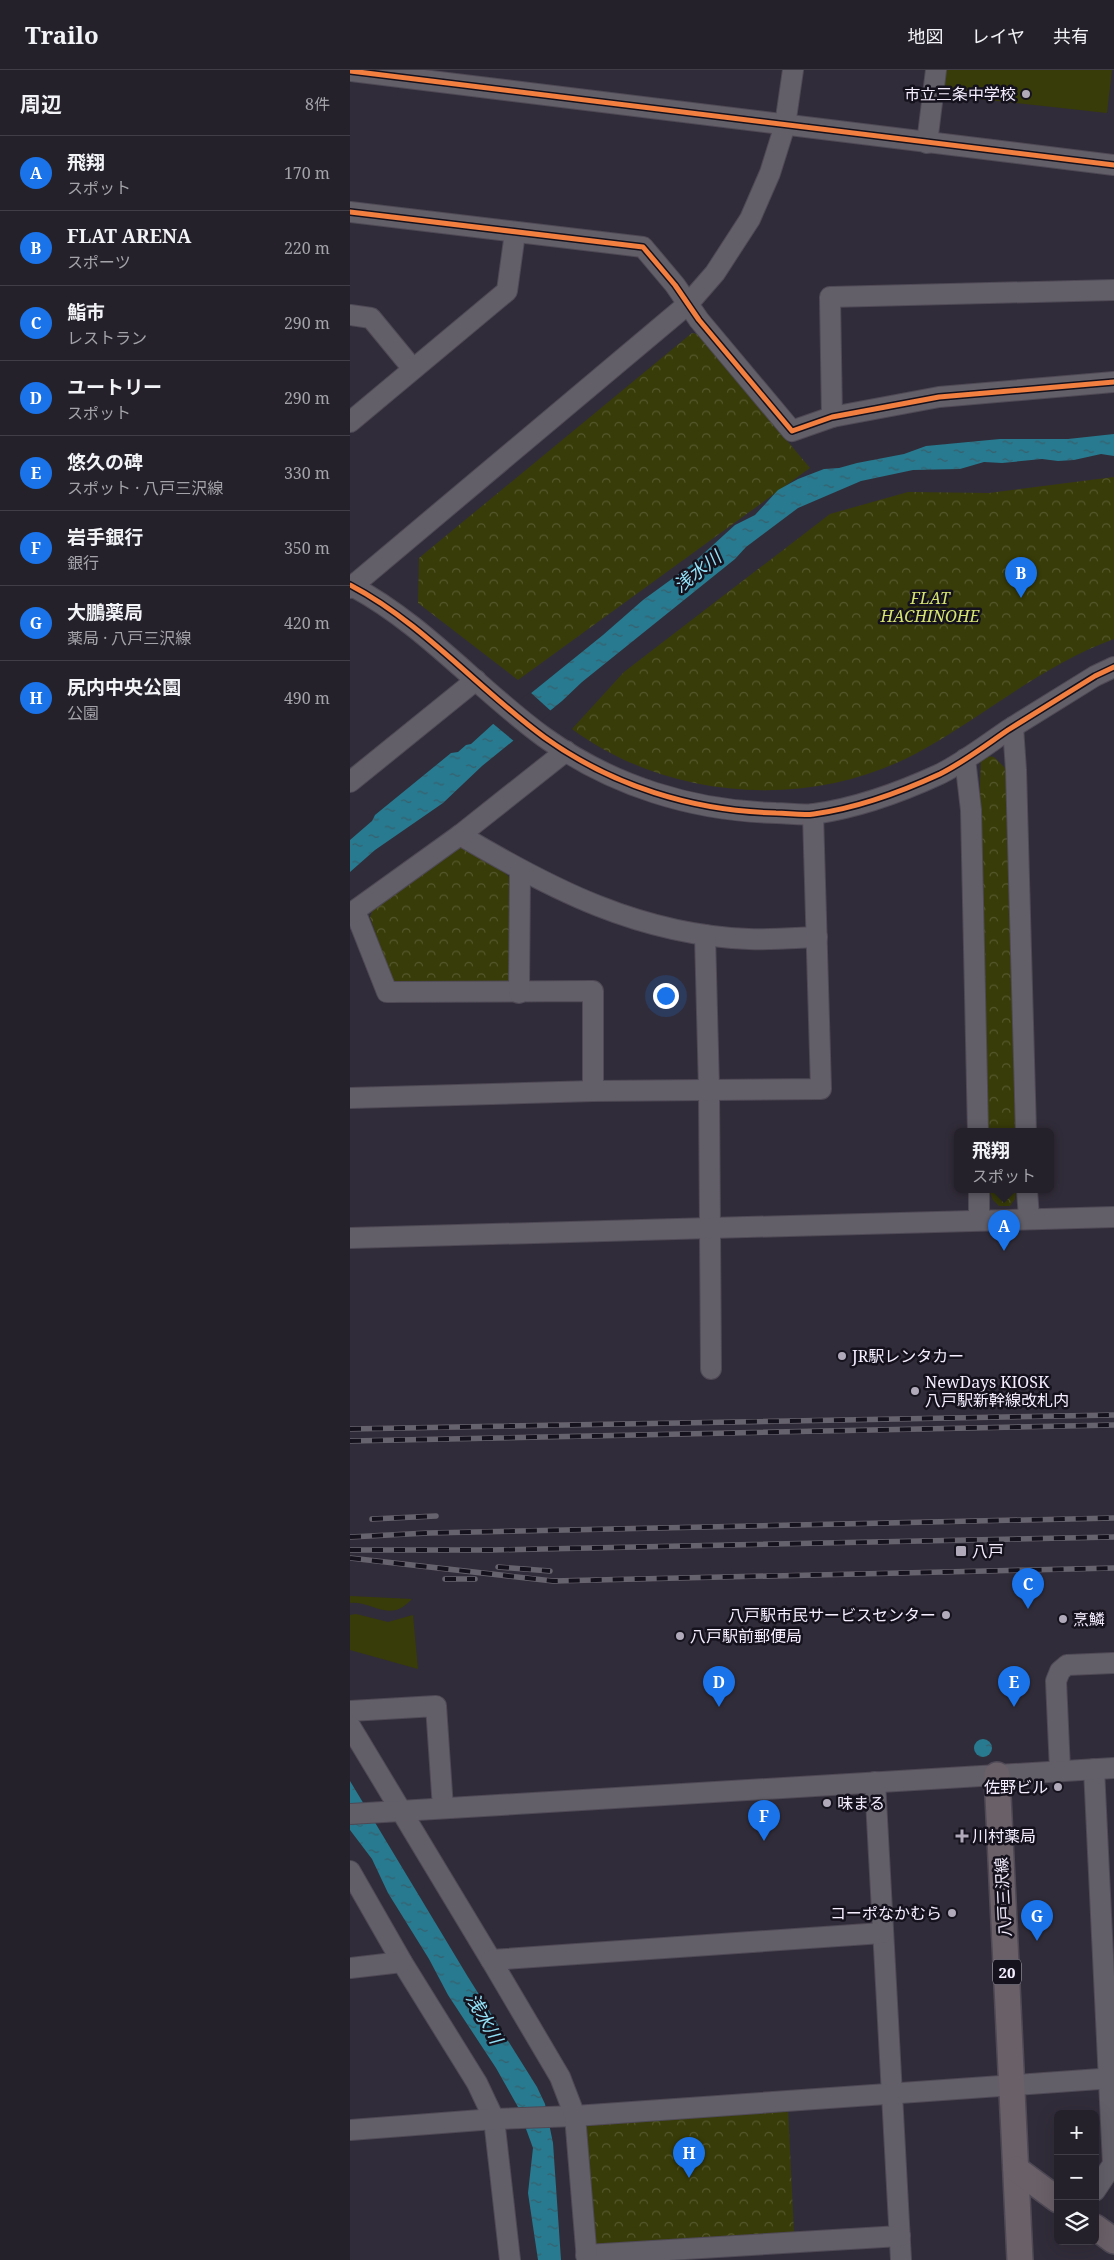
<!DOCTYPE html>
<html lang="ja">
<head>
<meta charset="utf-8">
<style>
	:root { --surface:#25212b; --page:#312e37; --text:#f1f3f6; --muted:#a3a3a9; --line:#423e47; --accent:#1a73e8 }
	body { margin:0; font-family:"Noto Serif","Noto Sans JP",serif; background:var(--page); color:var(--text) }
	.controls { position:absolute; right:15px; bottom:15px; display:grid; overflow:hidden; border-radius:8px; box-shadow:0 5px 20px #0002 }
	.controls button { width:45px; height:45px; display:grid; place-items:center; padding:0; border:0; border-bottom:1px solid var(--line); background:var(--surface); color:var(--text); font:25px sans-serif }
	.you { position:absolute; left:315px; top:925px; width:18px; height:18px; margin:-12px; border:4px solid #fff; border-radius:50%; background:#1a73e8; box-shadow:0 0 0 8px #1a73e833 }
	.badge { display:grid; place-items:center; width:32px; height:32px; border-radius:50%; background:var(--accent); color:#fff; font-size:16px; font-weight:700 }
	.pin { position:absolute; translate:-50% -41px; filter:drop-shadow(0 1px 2px #0008) }
	.pin::after { content:''; position:absolute; top:26px; width:18px; height:15px; background:inherit; clip-path:polygon(0 0,100% 0,50% 100%) }
	.popup { position:absolute; left:604px; top:1058px; width:100px; height:65px; box-sizing:border-box; display:grid; place-content:center; border-radius:8px; background:var(--surface); filter:drop-shadow(0 1px 4px #0005); font-size:16px; white-space:nowrap; color:var(--muted) }
	.popup b { font-size:19px; color:var(--text) }
	.popup::after { content:''; position:absolute; left:50%; top:100%; margin-left:-10px; border:10px solid transparent; border-top-color:var(--surface) }
	.list { margin:0; padding:0; list-style:none }
	h2 { display:flex; justify-content:space-between; align-items:center; height:65px; margin:0; padding:0 20px; font-size:21px }
	h2 small { font-size:16px; font-weight:400; color:var(--muted) }
	.list li { display:grid; grid-template-columns:32px 1fr auto; gap:15px; align-items:center; box-sizing:border-box; height:75px; padding:0 20px; border-top:1px solid var(--line) }
	.list b { display:block; font-size:19px; white-space:nowrap }
	.list p { margin:0; font-size:16px; white-space:nowrap; color:var(--muted) }
	.list em { font-size:16px; font-style:normal; color:var(--muted) }
	.icon { flex:none; width:28px; height:28px; fill:none; stroke:currentColor; stroke-width:2; stroke-linecap:round; stroke-linejoin:round }
	.map { position:relative; flex:none; width:764px; height:2190px; overflow:hidden }
	header { display:flex; align-items:center; gap:30px; box-sizing:border-box; height:70px; padding:0 25px; background:var(--surface); border-bottom:1px solid var(--line) }
	header strong { font-size:24px }
	nav { display:flex; gap:28px; margin-inline-start:auto; font-size:18px }
	main { display:flex }
	aside { flex:1; background:var(--surface) }
	.map>svg:first-child { display:block }
	.park { fill:url(#park-crowns) }
	.garden { fill:#383c08 }
	.water { fill:url(#water-ripples) }
	.pier { fill:#312c39 }
	.lines { fill:none; stroke-linecap:round; stroke-linejoin:round }
	.minor-casing { stroke:#4e4955; stroke-width:22 }
	.major-casing { stroke:#4e4955; stroke-width:28 }
	.minor { stroke:#635f69; stroke-width:20 }
	.major { stroke:#6a6068; stroke-width:25 }
	.rail-casing { stroke:#67636e; stroke-width:5.5 }
	.rail { stroke:#16121d; stroke-width:4; stroke-dasharray:11; stroke-linecap:butt }
	.cycleway-casing { stroke:#16121d; stroke-width:8 }
	.cycleway { stroke:#f27e40; stroke-width:5 }
	.poi-dot { fill:#b0aaba; stroke:#16121d; stroke-width:2 }
	.labels { text-anchor:middle; dominant-baseline:central; stroke-width:5; stroke-linejoin:round; paint-order:stroke }
	.shield { fill:#16121d; stroke:#b1acbb; stroke-width:1 }
	.shield-label { font-size:15px; font-weight:bold; fill:#f4eeff }
	.poi-label { font-size:16px; fill:#f4eeff; stroke:#16121d; text-anchor:start }
	.park-label { font-size:16px; font-style:italic; fill:#d6e571; stroke:#16121d }
	.street-label { font-size:16px; fill:#f4eeff; stroke:#16121d }
	.water-label { font-size:18px; font-style:italic; fill:#92e3f9; stroke:#16121d }
</style>
</head>
<body>
<header>
<strong>Trailo</strong>
<nav><a>地図</a><a>レイヤ</a><a>共有</a></nav>
</header>
<main>
<aside>
<h2>周辺<small>8件</small></h2>
<ul class="list">
<li><span class="badge">A</span><div><b>飛翔</b><p>スポット</p></div><em>170 m</em></li>
<li><span class="badge">B</span><div><b>FLAT ARENA</b><p>スポーツ</p></div><em>220 m</em></li>
<li><span class="badge">C</span><div><b>鮨市</b><p>レストラン</p></div><em>290 m</em></li>
<li><span class="badge">D</span><div><b>ユートリー</b><p>スポット</p></div><em>290 m</em></li>
<li><span class="badge">E</span><div><b>悠久の碑</b><p>スポット · 八戸三沢線</p></div><em>330 m</em></li>
<li><span class="badge">F</span><div><b>岩手銀行</b><p>銀行</p></div><em>350 m</em></li>
<li><span class="badge">G</span><div><b>大鵬薬局</b><p>薬局 · 八戸三沢線</p></div><em>420 m</em></li>
<li><span class="badge">H</span><div><b>尻内中央公園</b><p>公園</p></div><em>490 m</em></li>
</ul>
</aside>
<div class="map">
<svg width="764" height="2190" viewBox="0 0 764 2190">
	<defs>
		<pattern id="park-crowns" width="20" height="18" patternUnits="userSpaceOnUse" patternTransform="scale(1.25)"><rect width="20" height="18" fill="#383c08"/><path d="M2 6a3 3 0 1 1 6 0M12 15a3 3 0 1 1 6 0" fill="none" stroke="#55582d"/></pattern>
		<pattern id="water-ripples" width="26" height="14" patternUnits="userSpaceOnUse" patternTransform="scale(1.25)"><rect width="26" height="14" fill="#277a8f"/><path d="M2 4q2-2 4 0t4 0M15 11q2-2 4 0t4 0" fill="none" stroke="#38606e"/></pattern>
	</defs>
	<rect width="100%" height="100%" fill="#312c39"/>
	<g class="park">
		<path d="M 342,263 L 347,264 L 460,398 L 168,610 L 68,533 L 69,488 Z"/>
		<path d="M 764,407 L 764,569 C 692,595 633,647 567,683 C 461,740 319,731 222,659 L 274,602 L 480,444 L 558,422 L 639,423 Z"/>
		<path d="M 637,686 L 644,687 L 656,699 L 666,1062 L 636,1062 L 630,715 L 631,690 Z"/>
		<path d="M 110,777 C 129,781 151,798 164,812 L 164,910 L 157,916 L 46,913 L 41,907 L 20,847 L 23,839 Z"/>
		<path d="M 639,1120 L 666,1120 L 665,1129 L 660,1136 L 649,1136 L 643,1130 Z"/>
		<path d="M 438,2038 L 444,2164 L 242,2178 L 233,2052 Z"/>
	</g>
	<g class="garden">
		<path d="M 595,0 L 762,0 L 757,43 L 592,25 Z"/>
		<path d="M 0,1526 L 62,1529 C 39,1554 24,1531 0,1533 Z"/>
		<path d="M 6,1544 L 38,1552 L 63,1545 L 68,1599 L 0,1580 L 0,1545 Z"/>
	</g>
	<g class="water">
		<path d="M 764,364 L 764,386 L 751,384 L 724,390 L 708,391 L 692,389 L 652,393 L 634,392 L 610,399 L 563,400 L 511,411 L 448,438 L 396,477 L 385,489 L 232,612 L 212,631 L 132,696 L 93,733 L 25,780 L 0,802 L 0,770 L 22,751 L 25,745 L 101,683 L 108,682 L 116,675 L 121,674 L 143,654 L 253,565 L 293,530 L 341,495 L 385,455 L 405,445 L 428,420 L 448,409 L 474,399 L 489,398 L 507,393 L 554,384 L 576,376 L 650,369 L 718,369 Z"/>
		<circle cx="633" cy="1678" r="9"/>
		<path d="M 0,1711 L 118,1907 L 187,2017 L 195,2034 L 203,2073 L 211,2190 L 188,2190 L 178,2123 L 183,2078 L 168,2037 L 146,1998 L 98,1925 L 79,1889 L 38,1823 L 22,1789 L 0,1760 Z"/>
	</g>
	<path class="pier" d="M 180,622 L 202,642 L 165,672 L 141,652 Z"/>
	<g class="lines">
		<defs>
			<g id="minor">
				<path d="M 0,1 L 764,95"/>
				<path d="M 577,73 L 586,0"/>
				<path d="M 0,142 L 293,177 L 325,215 L 349,250 L 442,361 L 482,347 L 589,327 L 764,312"/>
				<path d="M 0,245 L 21,248 L 63,299"/>
				<path d="M 482,347 L 480,227 L 764,220"/>
				<path d="M 0,352 L 157,221 L 165,163"/>
				<path d="M 0,515 C 73,553 128,619 194,667 C 262,716 343,741 426,743 C 438,743 452,746 464,744 C 507,738 551,722 590,704 C 614,692 636,675 658,660 C 687,642 716,624 745,606 L 764,597"/>
				<path d="M 0,518 L 338,234 L 365,203 L 400,149 L 420,103 L 435,55 L 443,0"/>
				<path d="M 663,657 L 666,700 L 676,1062"/>
				<path d="M 615,689 L 621,740 L 628,1062"/>
				<path d="M 0,712 L 126,610"/>
				<path d="M 110,765 C 201,819 290,865 399,869 C 422,870 445,868 467,867"/>
				<path d="M 5,841 L 37,922 L 243,921 L 243,1021"/>
				<path d="M 0,844 L 110,765 L 216,681"/>
				<path d="M 355,865 L 359,1019 L 361,1299"/>
				<path d="M 169,923 L 170,800"/>
				<path d="M 0,1028 L 243,1021 L 471,1019 L 463,744"/>
				<path d="M 629,1120 L 629,1149"/>
				<path d="M 677,1120 L 679,1148"/>
				<path d="M 0,1168 L 764,1147"/>
				<path d="M 0,1641 L 86,1636 L 93,1738"/>
				<path d="M 0,1656 L 141,1890"/>
				<path d="M 744,1699 L 763,2094 L 745,2121"/>
				<path d="M 710,1700 L 706,1611 L 710,1601 L 717,1595 L 764,1593"/>
				<path d="M 525,1712 L 551,2190"/>
				<path d="M 0,1744 L 764,1698"/>
				<path d="M 0,1801 L 52,1892 L 127,2013 L 144,2049 L 160,2190"/>
				<path d="M 0,1898 L 52,1892"/>
				<path d="M 0,2060 L 144,2049 L 225,2046 L 764,2008"/>
				<path d="M 236,2185 L 550,2166"/>
				<path d="M 237,2190 L 225,2046 L 210,2007 L 141,1890 L 532,1863"/>
			</g>
			<g id="major">
				<path d="M 647,1705 L 670,2190"/>
				<path d="M 666,2099 L 708,2130"/>
				<path d="M 745,2157 L 764,2171"/>
			</g>
		</defs>
		<use href="#minor" class="minor-casing"/>
		<use href="#major" class="major-casing"/>
		<use href="#minor" class="minor"/>
		<use href="#major" class="major"/>
		<defs>
			<g id="rail">
				<path d="M 0,1359 L 764,1345"/>
				<path d="M 0,1371 L 764,1355"/>
				<path d="M 22,1449 L 86,1446"/>
				<path d="M 0,1467 L 78,1463 L 764,1448"/>
				<path d="M 0,1480 L 142,1480 L 764,1467"/>
				<path d="M 0,1488 L 203,1511 L 764,1498"/>
				<path d="M 148,1497 L 200,1501"/>
				<path d="M 95,1509 L 125,1509"/>
			</g>
		</defs>
		<use href="#rail" class="rail-casing"/>
		<use href="#rail" class="rail"/>
		<defs>
			<g id="cycleway">
				<path d="M 0,1 L 764,95"/>
				<path d="M 0,142 L 293,177 L 325,215 L 349,250 L 442,361 L 482,347 L 589,327 L 764,312"/>
				<path d="M 0,515 C 73,553 128,619 194,667 C 262,716 343,741 426,743 C 438,743 452,746 464,744 C 507,738 551,722 590,704 C 614,692 636,675 658,660 C 687,642 716,624 745,606 L 764,597"/>
			</g>
		</defs>
		<use href="#cycleway" class="cycleway-casing"/>
		<use href="#cycleway" class="cycleway"/>
	</g>
	<g class="poi-dot">
		<circle cx="676" cy="24" r="5"/>
		<circle cx="492" cy="1286" r="5"/>
		<circle cx="565" cy="1321" r="5"/>
		<rect x="605" y="1475" width="12" height="12" rx="2.5"/>
		<circle cx="596" cy="1545" r="5"/>
		<circle cx="713" cy="1549" r="5"/>
		<circle cx="330" cy="1566" r="5"/>
		<circle cx="708" cy="1717" r="5"/>
		<circle cx="477" cy="1733" r="5"/>
		<path d="M609.5 1758.5h5v5h5v5h-5v5h-5v-5h-5v-5h5z"/>
		<circle cx="602" cy="1843" r="5"/>
	</g>
	<g class="labels">
		<rect class="shield" x="643" y="1889.5" width="28" height="25" rx="4"/>
		<g class="shield-label">
			<text x="657" y="1902">20</text>
		</g>
		<g class="poi-label">
			<text x="666" y="24" text-anchor="end">市立三条中学校</text>
			<text x="502" y="1286">JR駅レンタカー</text>
			<text x="575" y="1312">NewDays KIOSK<tspan x="575" dy="18">八戸駅新幹線改札内</tspan></text>
			<text x="622" y="1481">八戸</text>
			<text x="586" y="1545" text-anchor="end">八戸駅市民サービスセンター</text>
			<text x="723" y="1549">烹鱗</text>
			<text x="340" y="1566">八戸駅前郵便局</text>
			<text x="698" y="1717" text-anchor="end">佐野ビル</text>
			<text x="487" y="1733">味まる</text>
			<text x="622" y="1766">川村薬局</text>
			<text x="592" y="1843" text-anchor="end">コーポなかむら</text>
		</g>
		<g class="park-label">
			<text x="580" y="528">FLAT<tspan x="580" dy="18">HACHINOHE</tspan></text>
		</g>
		<g class="street-label">
			<text transform="translate(653 1827) rotate(-93)">八戸三沢線</text>
		</g>
		<g class="water-label">
			<text transform="translate(347 501) rotate(-38)">浅水川</text>
			<text transform="translate(135 1948) rotate(61)">浅水川</text>
		</g>
	</g>
</svg>
<div class="controls">
<button>+</button>
<button>−</button>
<button><svg class="icon" aria-label="layers" viewBox="0 0 24 24"><path d="M12 4l9 5-9 5-9-5zM3 14l9 5 9-5"/></svg></button>
</div>
<div class="you"></div>
<div class="pin badge" style="left:654px;top:1181px">A</div>
<div class="popup"><b>飛翔</b>スポット</div>
<div class="pin badge" style="left:671px;top:528px">B</div>
<div class="pin badge" style="left:678px;top:1539px">C</div>
<div class="pin badge" style="left:369px;top:1637px">D</div>
<div class="pin badge" style="left:664px;top:1637px">E</div>
<div class="pin badge" style="left:414px;top:1771px">F</div>
<div class="pin badge" style="left:687px;top:1871px">G</div>
<div class="pin badge" style="left:339px;top:2108px">H</div>
</div>
</main>
</body>
</html>
